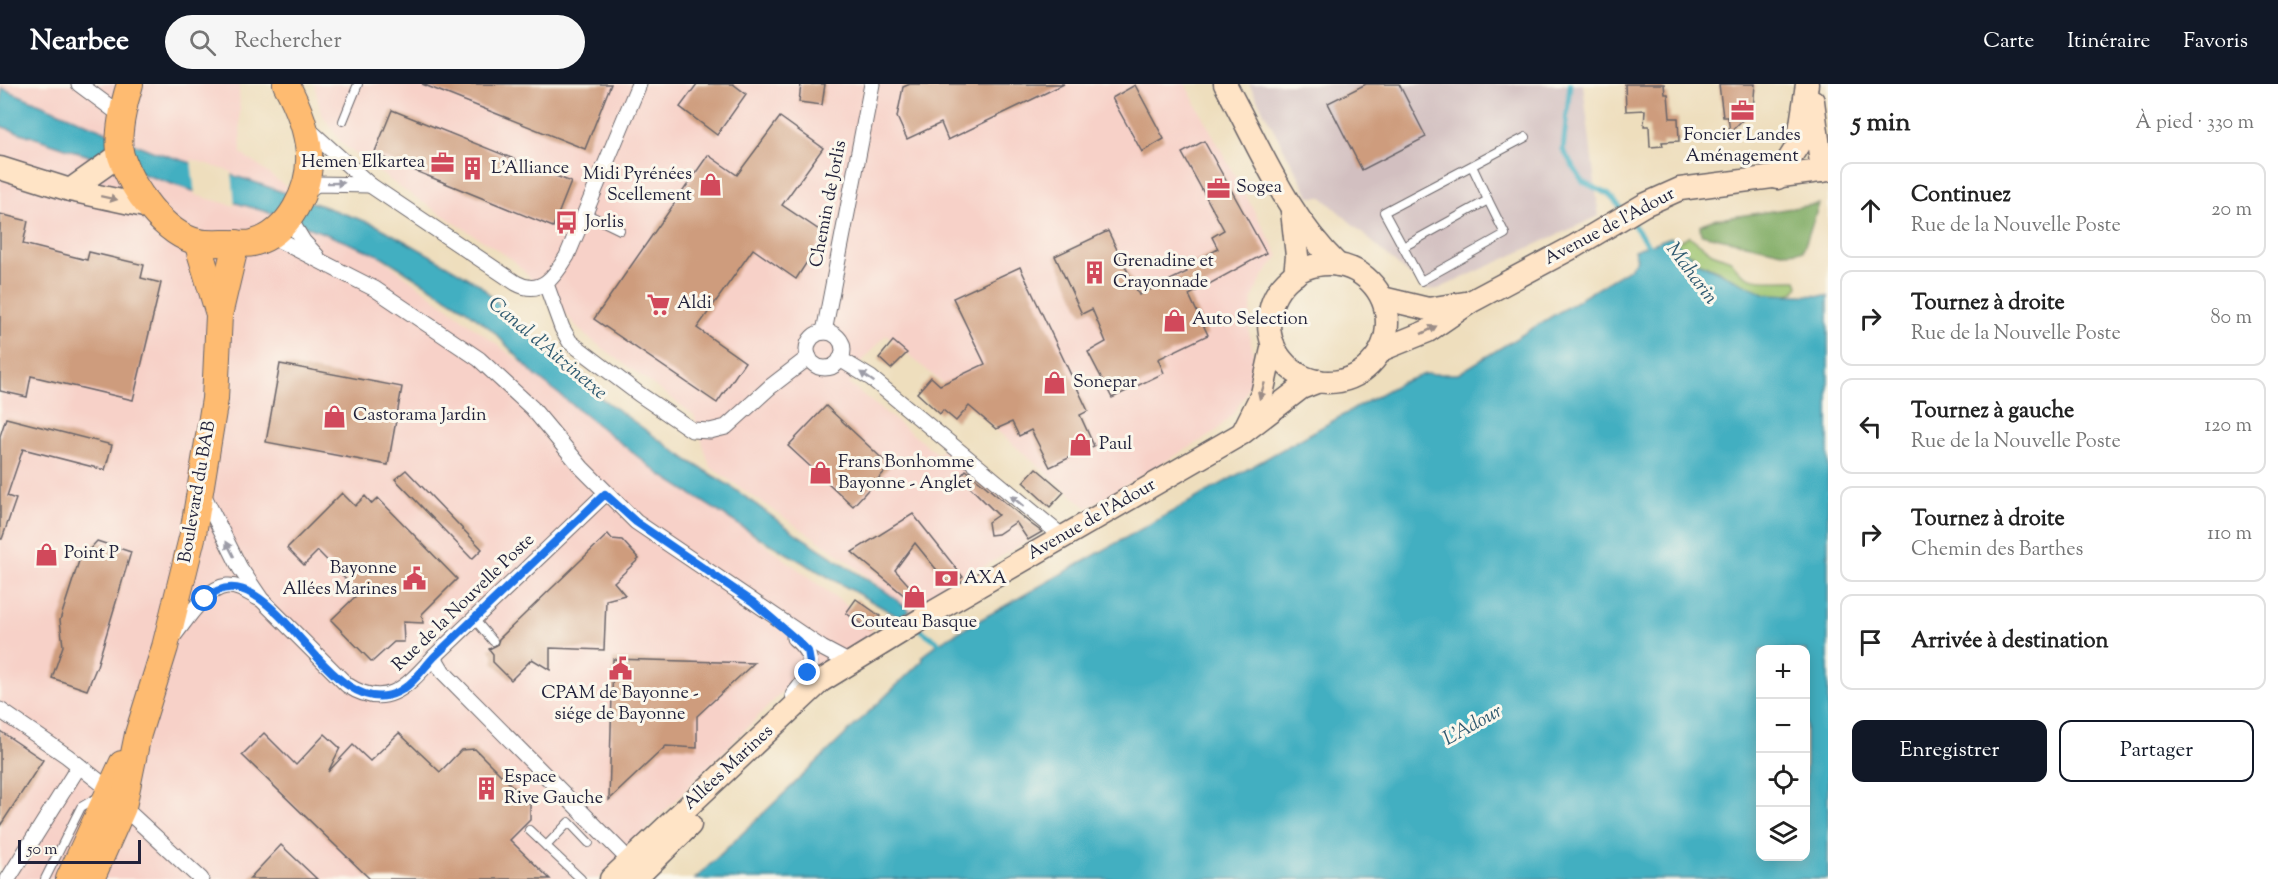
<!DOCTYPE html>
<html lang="fr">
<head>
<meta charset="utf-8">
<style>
	:root { --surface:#fff; --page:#f6f6f6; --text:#222; --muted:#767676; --line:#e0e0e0; --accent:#111827 }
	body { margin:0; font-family:"Sorts Mill Goudy",serif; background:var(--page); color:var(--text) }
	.controls { position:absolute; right:18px; bottom:18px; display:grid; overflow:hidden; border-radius:12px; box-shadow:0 3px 15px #0003 }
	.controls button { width:54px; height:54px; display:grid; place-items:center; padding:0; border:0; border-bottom:2px solid var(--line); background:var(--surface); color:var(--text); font:30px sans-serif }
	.scale { position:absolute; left:18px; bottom:15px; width:123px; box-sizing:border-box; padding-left:6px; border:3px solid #22223b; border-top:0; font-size:16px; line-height:21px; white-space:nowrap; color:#22223b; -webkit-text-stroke:4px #fbf7ec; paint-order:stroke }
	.stop { position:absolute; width:18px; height:18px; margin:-14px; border:4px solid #1a73e8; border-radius:50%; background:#fff }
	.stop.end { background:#1a73e8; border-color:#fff; box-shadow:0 2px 6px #0008 }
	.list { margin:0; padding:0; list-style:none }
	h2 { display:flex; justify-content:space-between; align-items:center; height:78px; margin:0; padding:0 24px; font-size:26px }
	h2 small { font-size:20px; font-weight:400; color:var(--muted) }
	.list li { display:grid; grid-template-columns:39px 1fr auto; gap:18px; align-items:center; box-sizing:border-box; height:96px; margin:0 12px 12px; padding:0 12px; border:2px solid var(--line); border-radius:12px }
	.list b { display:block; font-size:22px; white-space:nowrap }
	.list p { margin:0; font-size:20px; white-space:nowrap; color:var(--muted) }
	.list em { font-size:20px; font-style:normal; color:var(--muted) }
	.actions { display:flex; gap:12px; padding:18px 24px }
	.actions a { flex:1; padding:14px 0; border:2px solid var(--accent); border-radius:12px; text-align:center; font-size:21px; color:var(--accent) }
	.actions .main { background:var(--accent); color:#fff }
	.icon { flex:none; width:33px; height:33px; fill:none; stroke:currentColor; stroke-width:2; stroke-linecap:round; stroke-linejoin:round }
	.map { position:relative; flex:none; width:1828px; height:795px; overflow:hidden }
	header { display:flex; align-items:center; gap:36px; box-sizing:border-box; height:84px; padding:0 30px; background:var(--accent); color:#fff }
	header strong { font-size:28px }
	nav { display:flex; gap:33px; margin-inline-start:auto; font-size:21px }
	.search { width:420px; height:54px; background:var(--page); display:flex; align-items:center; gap:15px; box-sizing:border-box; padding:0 21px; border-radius:33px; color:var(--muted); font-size:22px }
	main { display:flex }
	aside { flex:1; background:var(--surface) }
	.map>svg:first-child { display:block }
	.built { fill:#f7d1c8 }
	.industrial { fill:#d2bfc0 }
	.green { fill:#9dc46f; stroke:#607355; stroke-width:1.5 }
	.forest { fill:#7eaa62; stroke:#50664e; stroke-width:1.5 }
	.water { fill:#43afc1; stroke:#32687e; stroke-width:1.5; fill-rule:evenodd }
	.pier { fill:#eedebd }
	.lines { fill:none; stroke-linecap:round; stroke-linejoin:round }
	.stream { stroke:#43afc1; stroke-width:5 }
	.building { fill:#ce9c7d }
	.lane-casing { stroke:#696468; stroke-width:10 }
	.street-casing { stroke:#696468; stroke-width:17 }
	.secondary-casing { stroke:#696468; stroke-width:25 }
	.primary-casing { stroke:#696468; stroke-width:28 }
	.lane { stroke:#fff; stroke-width:8 }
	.street { stroke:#fff; stroke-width:15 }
	.secondary { stroke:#ffe4c6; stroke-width:22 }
	.primary { stroke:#febb71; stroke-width:26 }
	.oneway { fill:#9c9ca7 }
	.oneway2 { fill:#9c8d87 }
	.route { stroke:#1a73e8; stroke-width:8 }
	.labels { text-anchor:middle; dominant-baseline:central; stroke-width:6; stroke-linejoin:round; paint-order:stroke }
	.poi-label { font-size:18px; fill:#22223b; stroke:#fbf7ec; text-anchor:start }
	.street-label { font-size:18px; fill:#22223b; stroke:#fbf7ec }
	.water-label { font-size:20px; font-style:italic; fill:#2f5a71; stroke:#fbf7ec }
</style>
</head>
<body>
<header>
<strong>Nearbee</strong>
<div class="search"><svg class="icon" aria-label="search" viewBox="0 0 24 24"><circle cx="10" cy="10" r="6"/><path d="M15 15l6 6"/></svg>Rechercher</div>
<nav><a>Carte</a><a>Itinéraire</a><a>Favoris</a></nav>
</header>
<main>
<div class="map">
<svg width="1828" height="795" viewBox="0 0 1828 795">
	<rect width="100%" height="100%" fill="#fbf7ec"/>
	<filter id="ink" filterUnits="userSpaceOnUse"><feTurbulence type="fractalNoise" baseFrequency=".0167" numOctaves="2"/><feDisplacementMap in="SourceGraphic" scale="12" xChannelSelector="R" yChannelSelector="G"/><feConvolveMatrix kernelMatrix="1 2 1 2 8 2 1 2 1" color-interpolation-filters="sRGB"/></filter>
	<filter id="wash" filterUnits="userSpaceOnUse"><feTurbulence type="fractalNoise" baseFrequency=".008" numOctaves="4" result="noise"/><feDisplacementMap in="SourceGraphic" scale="24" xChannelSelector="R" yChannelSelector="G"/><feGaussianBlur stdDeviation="1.35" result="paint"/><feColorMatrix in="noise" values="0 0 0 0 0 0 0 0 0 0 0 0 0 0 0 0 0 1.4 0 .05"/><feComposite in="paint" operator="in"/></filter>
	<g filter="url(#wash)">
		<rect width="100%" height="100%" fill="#eedebd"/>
		<g class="built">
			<path d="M 0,0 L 239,0 L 241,69 L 874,542 L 863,570 L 801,589 L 598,795 L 12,795 L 0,786 Z"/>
			<path d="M 314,0 L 1185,0 L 1279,172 L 1262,194 L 1252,215 L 1249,248 L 1254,274 L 1251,294 L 1245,311 L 1233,330 L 1214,349 L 1087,424 L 886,251 L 864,275 L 849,300 L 938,370 L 944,364 L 1042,448 L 910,527 L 844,474 L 710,383 L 694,331 L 586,252 L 513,176 L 399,103 L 342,60 L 321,29 Z"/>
		</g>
		<path class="industrial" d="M 1249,0 L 1583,0 L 1599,132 L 1438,205 L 1426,206 L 1322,113 L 1310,113 Z"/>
		<path class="green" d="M 1689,152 L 1712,169 L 1731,176 C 1744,203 1771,195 1796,196 L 1798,201 L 1795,208 L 1775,214 L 1729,197 L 1724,189 L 1697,178 L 1692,170 L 1685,171 L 1676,158 Z"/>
		<path class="forest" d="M 1819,120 L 1803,167 L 1782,168 L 1701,150 L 1700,141 L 1712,136 Z"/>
		<g class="water">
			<path d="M 2,4 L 152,67 L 251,97 L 376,141 L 433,173 L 479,200 L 573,294 L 689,377 L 730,402 L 798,451 L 888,509 L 910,527 L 897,532 L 758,453 L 661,391 L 536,292 L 492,246 L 464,224 L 381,172 L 278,131 L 190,106 L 0,42 Z"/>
			<path d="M 1671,153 L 1697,178 L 1766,210 L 1828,212 L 1828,795 L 695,795 L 923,576 L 922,572 L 939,559 L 1400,299 L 1425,290 L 1458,290 L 1629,185 L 1637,175 L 1634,166 ZM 1760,566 L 1806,566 L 1806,772 L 1760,772 Z"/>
		</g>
		<path class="pier" d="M 191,75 L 232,88 L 235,122 L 195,111 Z"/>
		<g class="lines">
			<g class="stream">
				<path d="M 1570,0 L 1563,66 L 1583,98 L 1608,110 L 1623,126"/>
				<path d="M 1630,136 L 1651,165"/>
				<path d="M 918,544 L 939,559"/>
			</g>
		</g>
		<g id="blocks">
			<g class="building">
				<path d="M 422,0 L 611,0 L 585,65 Z"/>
				<path d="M 697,0 L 733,0 L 746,10 L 717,51 L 680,23 Z"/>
				<path d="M 801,0 L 825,0 L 822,21 L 799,18 Z"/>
				<path d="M 910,0 L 1064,0 L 948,56 L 941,39 L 907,55 L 897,33 L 903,3 Z"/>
				<path d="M 1366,0 L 1399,0 L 1426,53 L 1362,86 L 1328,19 Z"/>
				<path d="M 1625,0 L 1664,0 L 1665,10 L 1668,10 L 1670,34 L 1678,34 L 1679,57 L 1662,58 L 1663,62 L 1650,63 L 1649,42 L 1644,42 L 1645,26 L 1626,27 Z"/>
				<path d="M 1719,0 L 1755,0 L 1753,26 L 1730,48 L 1728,33 L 1723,33 Z"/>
				<path d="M 1135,1 L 1164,55 L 1142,68 L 1112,14 Z"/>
				<path d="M 392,26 L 571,98 L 553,143 L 374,70 Z"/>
				<path d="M 780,33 L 823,64 L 782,121 L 825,150 L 796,195 L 753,165 L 697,244 L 745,278 L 717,319 L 594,235 L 708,71 L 737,91 Z"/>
				<path d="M 1204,57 L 1266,169 L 1189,211 L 1208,251 L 1158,275 L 1164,289 L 1112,314 L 1088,268 L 1106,258 L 1092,225 L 1082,230 L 1055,172 L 1108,147 L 1139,211 L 1187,188 L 1185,184 L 1218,165 L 1212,153 L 1224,146 L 1182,69 Z"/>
				<path d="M 0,130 L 28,137 L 23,160 L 87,176 L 89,168 L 144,181 L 141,194 L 161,199 L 133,316 L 31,292 L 27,313 L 0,307 Z"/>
				<path d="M 1020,183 L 1088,327 L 1080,331 L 1094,362 L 1050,383 L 1031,346 L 1019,352 L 1012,338 L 996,345 L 969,322 L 956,337 L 943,326 L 940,330 L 917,309 L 931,293 L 940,301 L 985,280 L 953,214 Z"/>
				<path d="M 893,257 L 907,269 L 891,285 L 879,274 Z"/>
				<path d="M 280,280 L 402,303 L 388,381 L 266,358 Z"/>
				<path d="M 826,322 L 890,382 L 853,422 L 788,362 Z"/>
				<path d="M 6,334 L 112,361 L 105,386 L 23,365 L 7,412 L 16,415 L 2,455 L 0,455 L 0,352 Z"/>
				<path d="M 1036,384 L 1064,408 L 1050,423 L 1023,398 Z"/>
				<path d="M 406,386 L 482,465 L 472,475 L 395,395 Z"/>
				<path d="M 966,386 L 1031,440 L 1042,448 L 1028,456 L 1016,438 L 998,450 L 990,451 L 988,438 L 998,431 L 960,393 Z"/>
				<path d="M 342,409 L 355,422 L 365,412 L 372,420 L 378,414 L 457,495 L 422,530 L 423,539 L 403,538 L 404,558 L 394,558 L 372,578 L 331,536 L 359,509 L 318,467 L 304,481 L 287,464 Z"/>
				<path d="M 913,430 L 963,493 L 949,501 L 915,459 L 895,486 L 924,518 L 917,522 L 852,468 Z"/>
				<path d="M 608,450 L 612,455 L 622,456 L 639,475 L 614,498 L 625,511 L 606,516 L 604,566 L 550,564 L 550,586 L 532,575 L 511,596 L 493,578 L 493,570 L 489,565 L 497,561 L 499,555 Z"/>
				<path d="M 97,457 L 131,468 L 97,582 L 87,606 L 52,594 L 63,562 L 60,536 L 79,477 Z"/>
				<path d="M 856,515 L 880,532 L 870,546 L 846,529 Z"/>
				<path d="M 613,575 L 754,579 L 697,632 L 697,664 L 666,662 L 609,716 Z"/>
				<path d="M 0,647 L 43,676 L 0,742 Z"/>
				<path d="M 264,649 L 296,681 L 325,650 L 340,664 L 328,688 L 353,661 L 370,677 L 399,649 L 440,688 L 461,666 L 475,665 L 530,720 L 530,736 L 510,756 L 550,795 L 370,795 L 242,671 Z"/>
				<path d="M 281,761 L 317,795 L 249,795 Z"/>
			</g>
		</g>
	</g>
	<g filter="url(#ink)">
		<use href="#blocks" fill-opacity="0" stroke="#696468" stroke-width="1.5"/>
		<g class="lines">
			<defs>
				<g id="lane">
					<path d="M 343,37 L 358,0"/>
					<path d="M 1472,82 L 1488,116 L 1403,163 L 1384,128 L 1526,53"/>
					<path d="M 585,129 L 620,146"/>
					<path d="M 1403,163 L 1421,197 L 1505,150 L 1488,116"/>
					<path d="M 474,535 L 493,557"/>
					<path d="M 529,746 L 581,795"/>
					<path d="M 546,762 L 569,738 L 589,759"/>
					<path d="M 45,795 L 81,723 L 98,713"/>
				</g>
				<g id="street">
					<path d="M 79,0 L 122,32"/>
					<path d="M 306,43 L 370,101 L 516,199 C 541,213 555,192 567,172 L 639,0"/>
					<path d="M 305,108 L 317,100 L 370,101"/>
					<path d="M 289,134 L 303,157 L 317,172"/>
					<path d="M 269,151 L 375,205 L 479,275 L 532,324 L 582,384 L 636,438 L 822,564 L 852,580"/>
					<path d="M 546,200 L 562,244 L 570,258 L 639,310 L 692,346 L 710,347 L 726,343 L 770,303 L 809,273"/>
					<path d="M 824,248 L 872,0"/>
					<circle cx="825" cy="266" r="18"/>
					<path d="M 840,275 L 871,294 L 1063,453"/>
					<path d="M 202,408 L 240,484 L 261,515 L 347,601 C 387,627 407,602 434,573 L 605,410"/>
					<path d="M 172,554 C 185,538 205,504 227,502 C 238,501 249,509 258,514"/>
					<path d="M 434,573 L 443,588 L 636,783"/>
					<path d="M 793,611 C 811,590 819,574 794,554"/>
					<path d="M 0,626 L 67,672 L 110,706 L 123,723 L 201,795"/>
					<path d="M 8,795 L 79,682"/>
				</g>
				<g id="secondary">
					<path d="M 1225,0 C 1259,62 1286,131 1338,181"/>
					<path d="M 1813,17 L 1822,87"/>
					<path d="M 0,84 L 70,106 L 149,123"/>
					<path d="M 1777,94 L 1798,61 L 1807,0"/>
					<path d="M 70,106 L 121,70"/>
					<path d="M 1292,127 L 1297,172 L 1295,191"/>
					<circle cx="1328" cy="239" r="59"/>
					<path d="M 1382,214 L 1428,225 L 1465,219"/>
					<path d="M 1381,266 L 1428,247 L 1472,217 L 1575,162 L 1644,121 L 1680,105 L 1828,86"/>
					<path d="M 1244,346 L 1262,310 L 1273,260"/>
					<path d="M 611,795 L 821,597 L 935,527 L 1241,350 L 1301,304 L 1319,297"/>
					<path d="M 635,795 L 690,741"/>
				</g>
				<g id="primary">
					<path d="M 130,0 C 124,18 116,54 121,72 C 131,104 164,150 198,158 C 207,160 220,159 230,159 C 237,159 246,161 253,159 C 290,149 311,105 309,69 C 307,44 298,22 286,0"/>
					<path d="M 197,158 L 218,227"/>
					<path d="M 69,795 L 122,680"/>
					<path d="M 91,795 L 123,723 L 138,650 L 165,563 L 193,450 L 215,315 L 219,231 L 236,159"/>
				</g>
			</defs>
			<use href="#lane" class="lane-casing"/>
			<use href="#street" class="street-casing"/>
			<use href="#secondary" class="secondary-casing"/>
			<use href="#primary" class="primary-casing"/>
			<use href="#lane" class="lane"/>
			<use href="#street" class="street"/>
			<use href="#secondary" class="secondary"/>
			<use href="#primary" class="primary"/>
		</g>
		<defs><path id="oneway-solid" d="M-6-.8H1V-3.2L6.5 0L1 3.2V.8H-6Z" transform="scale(1.5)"/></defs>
		<g class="oneway">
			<use href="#oneway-solid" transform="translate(336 99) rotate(-1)"/>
			<use href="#oneway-solid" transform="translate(867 293) rotate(-145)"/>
			<use href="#oneway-solid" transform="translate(1017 417) rotate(-140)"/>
			<use href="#oneway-solid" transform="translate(230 465) rotate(-117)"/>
		</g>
		<g class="oneway2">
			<use href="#oneway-solid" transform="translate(109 114) rotate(12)"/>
			<use href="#oneway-solid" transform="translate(1429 246) rotate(-27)"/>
			<use href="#oneway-solid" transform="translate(1262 307) rotate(108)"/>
		</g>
	</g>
	<g class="lines" filter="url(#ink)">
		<path class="route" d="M 205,515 C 271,457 326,644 398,608 C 412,601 423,585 434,573 L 605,410 L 636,438 L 753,518 L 798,557 L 808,567 L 810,578 L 808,589"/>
	</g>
	<defs>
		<symbol id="office-bare" viewBox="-9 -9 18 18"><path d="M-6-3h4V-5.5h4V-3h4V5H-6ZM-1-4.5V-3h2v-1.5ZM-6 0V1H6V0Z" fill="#d1495b" stroke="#fbf7ec" stroke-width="2.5" paint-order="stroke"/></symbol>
		<symbol id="building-bare" viewBox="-9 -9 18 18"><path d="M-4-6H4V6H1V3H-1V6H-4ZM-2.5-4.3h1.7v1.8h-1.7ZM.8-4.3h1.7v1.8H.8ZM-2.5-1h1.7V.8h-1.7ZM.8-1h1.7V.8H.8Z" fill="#d1495b" stroke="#fbf7ec" stroke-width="2.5" paint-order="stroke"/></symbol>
		<symbol id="shop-bare" viewBox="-9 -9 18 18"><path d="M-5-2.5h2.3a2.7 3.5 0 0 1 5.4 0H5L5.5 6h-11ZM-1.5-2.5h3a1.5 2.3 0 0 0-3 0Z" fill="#d1495b" stroke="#fbf7ec" stroke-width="2.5" paint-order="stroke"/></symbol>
		<symbol id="bus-bare" viewBox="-9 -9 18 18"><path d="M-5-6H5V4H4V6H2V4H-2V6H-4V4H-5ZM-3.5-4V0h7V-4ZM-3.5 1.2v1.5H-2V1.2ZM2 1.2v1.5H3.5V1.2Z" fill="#d1495b" stroke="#fbf7ec" stroke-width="2.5" paint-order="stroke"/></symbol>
		<symbol id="supermarket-bare" viewBox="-9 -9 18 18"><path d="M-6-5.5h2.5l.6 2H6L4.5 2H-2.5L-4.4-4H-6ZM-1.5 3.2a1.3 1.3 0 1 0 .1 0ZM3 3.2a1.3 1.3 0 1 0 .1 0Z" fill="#d1495b" stroke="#fbf7ec" stroke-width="2.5" paint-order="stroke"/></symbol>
		<symbol id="civic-bare" viewBox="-9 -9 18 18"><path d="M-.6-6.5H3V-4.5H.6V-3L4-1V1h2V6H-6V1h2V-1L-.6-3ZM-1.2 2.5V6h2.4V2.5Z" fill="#d1495b" stroke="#fbf7ec" stroke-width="2.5" paint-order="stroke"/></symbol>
		<symbol id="bank-bare" viewBox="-9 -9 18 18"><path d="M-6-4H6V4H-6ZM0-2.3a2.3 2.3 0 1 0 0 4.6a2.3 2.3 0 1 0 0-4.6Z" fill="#d1495b" stroke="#fbf7ec" stroke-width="2.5" paint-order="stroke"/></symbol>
	</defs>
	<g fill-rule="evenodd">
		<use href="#office-bare" x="1726" y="10" width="33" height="33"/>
		<use href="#office-bare" x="426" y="62" width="33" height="33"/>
		<use href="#building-bare" x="456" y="68" width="33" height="33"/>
		<use href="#shop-bare" x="694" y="84" width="33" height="33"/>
		<use href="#office-bare" x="1202" y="88" width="33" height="33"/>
		<use href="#bus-bare" x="550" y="122" width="33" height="33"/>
		<use href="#building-bare" x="1078" y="172" width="33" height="33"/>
		<use href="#supermarket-bare" x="642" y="204" width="33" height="33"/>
		<use href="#shop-bare" x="1158" y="220" width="33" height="33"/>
		<use href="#shop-bare" x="1038" y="282" width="33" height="33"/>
		<use href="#shop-bare" x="318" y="316" width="33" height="33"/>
		<use href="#shop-bare" x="1064" y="344" width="33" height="33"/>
		<use href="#shop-bare" x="804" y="372" width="33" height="33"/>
		<use href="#shop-bare" x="30" y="454" width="33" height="33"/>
		<use href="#civic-bare" x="398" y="478" width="33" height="33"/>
		<use href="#bank-bare" x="930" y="478" width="33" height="33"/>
		<use href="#shop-bare" x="898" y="496" width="33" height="33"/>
		<use href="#civic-bare" x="604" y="568" width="33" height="33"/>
		<use href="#building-bare" x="470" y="688" width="33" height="33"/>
	</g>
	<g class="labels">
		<g class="poi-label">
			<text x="1742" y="52" text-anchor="middle">Foncier Landes<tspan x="1742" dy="21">Aménagement</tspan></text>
			<text x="425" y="79" text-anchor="end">Hemen Elkartea</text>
			<text x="491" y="85">L'Alliance</text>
			<text x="692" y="91" text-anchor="end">Midi Pyrénées<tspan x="692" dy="21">Scellement</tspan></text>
			<text x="1236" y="104">Sogea</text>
			<text x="585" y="139">Jorlis</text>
			<text x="1113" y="178">Grenadine et<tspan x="1113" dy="21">Crayonnade</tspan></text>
			<text x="677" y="220">Aldi</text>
			<text x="1192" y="236">Auto Selection</text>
			<text x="1073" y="299">Sonepar</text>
			<text x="353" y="332">Castorama Jardin</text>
			<text x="1099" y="361">Paul</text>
			<text x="838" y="379">Frans Bonhomme<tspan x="838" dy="21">Bayonne - Anglet</tspan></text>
			<text x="64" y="470">Point P</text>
			<text x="397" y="485" text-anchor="end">Bayonne<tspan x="397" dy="21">Allées Marines</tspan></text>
			<text x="964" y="495">AXA</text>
			<text x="914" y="539" text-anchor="middle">Couteau Basque</text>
			<text x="620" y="610" text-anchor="middle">CPAM de Bayonne -<tspan x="620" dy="21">siége de Bayonne</tspan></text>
			<text x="504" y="694">Espace<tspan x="504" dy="21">Rive Gauche</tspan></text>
		</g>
		<g class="street-label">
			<text transform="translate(829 120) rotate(-79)">Chemin de Jorlis</text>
			<text transform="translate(1610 143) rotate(-28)">Avenue de l'Adour</text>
			<text transform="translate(198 408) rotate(-80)">Boulevard du BAB</text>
			<text transform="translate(1092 436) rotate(-30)">Avenue de l'Adour</text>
			<text transform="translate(464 519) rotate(-44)">Rue de la Nouvelle Poste</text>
			<text transform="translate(729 684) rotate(-43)">Allées Marines</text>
		</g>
		<g class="water-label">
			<text transform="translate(1691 190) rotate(53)">Maharin</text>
			<text transform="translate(547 265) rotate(40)">Canal d'Aitzinetxe</text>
			<text transform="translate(1473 642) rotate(-29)">L'Adour</text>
		</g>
	</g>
</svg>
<div class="controls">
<button>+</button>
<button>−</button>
<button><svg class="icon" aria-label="locate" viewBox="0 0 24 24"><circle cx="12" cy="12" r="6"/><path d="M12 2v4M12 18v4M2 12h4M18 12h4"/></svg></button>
<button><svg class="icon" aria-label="layers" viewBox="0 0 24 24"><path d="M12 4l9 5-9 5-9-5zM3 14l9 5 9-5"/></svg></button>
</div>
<div class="scale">50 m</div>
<div class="stop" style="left:205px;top:515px"></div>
<div class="stop end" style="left:808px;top:589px"></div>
</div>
<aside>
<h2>5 min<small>À pied · 330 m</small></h2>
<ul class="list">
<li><svg class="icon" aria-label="ahead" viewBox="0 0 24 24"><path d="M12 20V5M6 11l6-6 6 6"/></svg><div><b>Continuez</b><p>Rue de la Nouvelle Poste</p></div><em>20 m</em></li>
<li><svg class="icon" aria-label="right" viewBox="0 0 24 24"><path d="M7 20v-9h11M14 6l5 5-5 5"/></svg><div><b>Tournez à droite</b><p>Rue de la Nouvelle Poste</p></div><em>80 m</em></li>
<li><svg class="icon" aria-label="left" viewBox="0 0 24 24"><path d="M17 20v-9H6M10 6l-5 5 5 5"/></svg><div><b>Tournez à gauche</b><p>Rue de la Nouvelle Poste</p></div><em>120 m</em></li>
<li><svg class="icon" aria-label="right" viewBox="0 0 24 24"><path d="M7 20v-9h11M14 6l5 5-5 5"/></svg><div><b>Tournez à droite</b><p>Chemin des Barthes</p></div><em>110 m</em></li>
<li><svg class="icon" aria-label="arrive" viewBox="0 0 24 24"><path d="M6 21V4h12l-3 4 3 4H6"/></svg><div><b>Arrivée à destination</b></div></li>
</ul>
<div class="actions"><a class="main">Enregistrer</a><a>Partager</a></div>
</aside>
</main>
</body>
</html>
